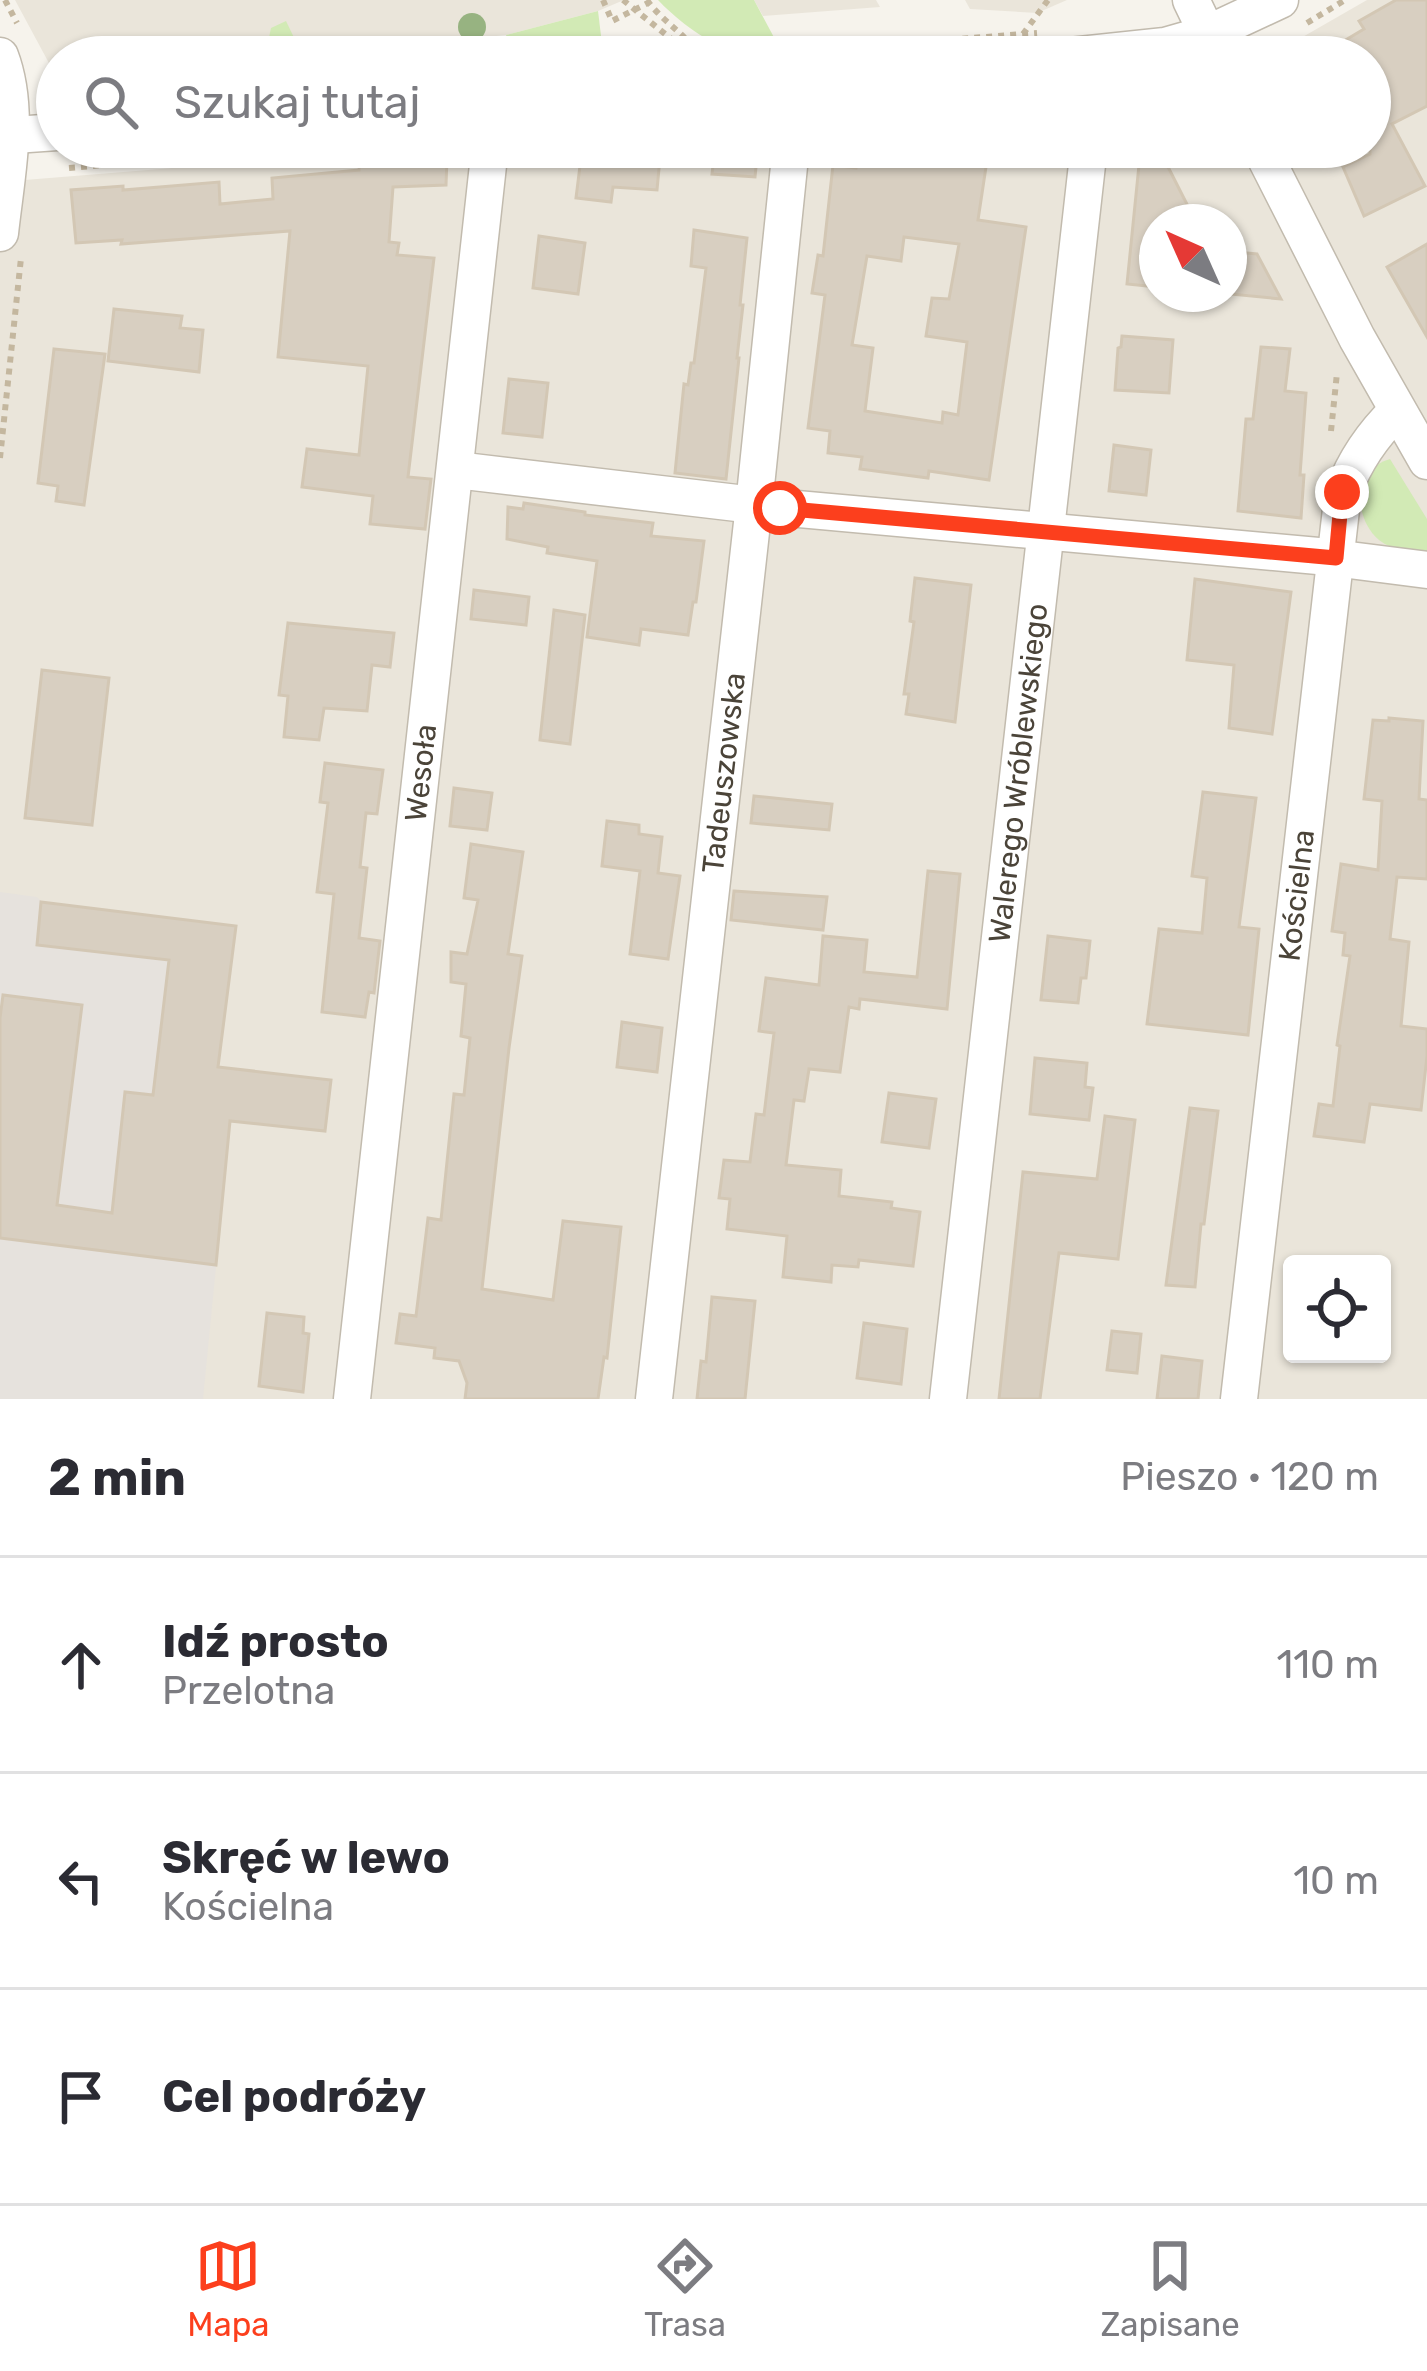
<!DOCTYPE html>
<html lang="pl">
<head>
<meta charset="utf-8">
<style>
	:root { --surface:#fff; --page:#f7f7f7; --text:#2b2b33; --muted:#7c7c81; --line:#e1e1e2; --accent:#fc3f1d }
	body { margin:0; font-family:Rubik,sans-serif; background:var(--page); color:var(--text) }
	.controls { position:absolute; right:36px; bottom:36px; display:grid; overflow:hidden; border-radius:12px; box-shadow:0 3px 9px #0004 }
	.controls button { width:108px; height:108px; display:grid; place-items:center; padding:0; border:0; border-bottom:3px solid var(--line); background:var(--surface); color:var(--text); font:60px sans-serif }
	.compass { position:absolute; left:1139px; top:204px; width:108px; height:108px; border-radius:50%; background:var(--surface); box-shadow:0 3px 9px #0004; rotate:315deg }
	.stop { position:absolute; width:36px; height:36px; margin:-27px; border:9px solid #fc3f1d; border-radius:50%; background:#fff }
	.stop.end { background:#fc3f1d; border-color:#fff; box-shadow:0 3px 12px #0008 }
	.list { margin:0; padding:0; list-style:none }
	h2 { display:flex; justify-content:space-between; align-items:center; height:156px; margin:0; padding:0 48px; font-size:51px }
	h2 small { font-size:39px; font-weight:400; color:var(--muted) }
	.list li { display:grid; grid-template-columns:78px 1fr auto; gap:36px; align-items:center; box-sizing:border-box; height:216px; padding:0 48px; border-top:3px solid var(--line) }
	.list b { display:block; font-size:45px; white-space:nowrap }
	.list p { margin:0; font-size:39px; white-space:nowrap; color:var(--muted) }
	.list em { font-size:39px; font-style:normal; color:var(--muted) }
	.icon { flex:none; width:66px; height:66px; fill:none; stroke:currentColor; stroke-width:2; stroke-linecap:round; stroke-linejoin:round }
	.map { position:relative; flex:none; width:1427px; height:1399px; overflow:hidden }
	.search { position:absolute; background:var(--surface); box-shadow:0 3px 9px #0004; left:36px; right:36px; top:36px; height:132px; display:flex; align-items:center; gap:30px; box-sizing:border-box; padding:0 42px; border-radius:66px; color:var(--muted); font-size:45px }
	.sheet { height:804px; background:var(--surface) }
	nav { display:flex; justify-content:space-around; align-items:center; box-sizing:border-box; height:168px; border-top:3px solid var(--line); background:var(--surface); font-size:33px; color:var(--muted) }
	nav a { display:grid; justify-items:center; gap:6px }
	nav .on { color:var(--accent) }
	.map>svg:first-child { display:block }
	.residential { fill:#eae5da; fill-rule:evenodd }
	.industrial { fill:#e6e2dd }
	.green { fill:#d2eab5 }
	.building { fill:#d8cfc1; stroke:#d3c7b4; stroke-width:3; fill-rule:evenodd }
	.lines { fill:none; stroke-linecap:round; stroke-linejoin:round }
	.minor-casing { stroke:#c2bbae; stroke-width:39 }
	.path { stroke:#c4b79f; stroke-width:6; stroke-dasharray:6 6; stroke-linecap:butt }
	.minor { stroke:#fff; stroke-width:36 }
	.tree { fill:#97b381 }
	.route { stroke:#fc3f1d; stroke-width:15 }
	.labels { text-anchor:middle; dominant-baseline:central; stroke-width:9; stroke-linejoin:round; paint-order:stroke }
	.street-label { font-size:30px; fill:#4b4439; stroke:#fff }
</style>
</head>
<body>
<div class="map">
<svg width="1427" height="1399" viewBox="0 0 1427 1399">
	<rect width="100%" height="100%" fill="#f6f3ec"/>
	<g class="residential">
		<path d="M 15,0 L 624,0 L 598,11 L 506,35 L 342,52 L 289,57 L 57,57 L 57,78 Z"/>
		<path d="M 754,0 L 876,0 L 880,7 L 763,16 Z"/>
		<path d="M 965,0 L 1067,0 L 1037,13 L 970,9 Z"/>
		<path d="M 1367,0 L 1427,0 L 1427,1399 L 0,1399 L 0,182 L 430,147 L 1370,147 L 1370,57 L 1268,57 ZM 1157,222 L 1229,222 L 1229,294 L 1157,294 ZM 1292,1264 L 1382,1264 L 1382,1354 L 1292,1354 Z"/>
	</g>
	<path class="industrial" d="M 0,892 L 37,897 L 42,902 L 236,926 L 215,1086 L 232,1104 L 203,1399 L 0,1399 Z"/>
	<g class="green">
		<path d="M 658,0 L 754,0 L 777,43 C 761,44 742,48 726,46 C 706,44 671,14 658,0 Z"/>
		<path d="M 598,11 L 603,52 L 516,57 L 506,35 Z"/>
		<path d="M 286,21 L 299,48 L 297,56 L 265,57 L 271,28 Z"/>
		<path d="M 1390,459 L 1427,519 L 1427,553 C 1410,552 1393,551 1379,540 C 1352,517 1354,469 1390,459 Z"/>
	</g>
	<g class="building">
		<path d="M 1396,0 L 1427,0 L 1427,106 L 1392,124 L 1425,186 L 1364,216 L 1343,167 L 1370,154 L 1370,57 L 1317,57 L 1364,29 L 1359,21 Z"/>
		<path d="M 715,147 L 758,147 L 755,177 L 712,174 Z"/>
		<path d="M 861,147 L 989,147 L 978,220 L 1026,227 L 989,480 L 929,471 L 928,478 L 860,469 L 862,457 L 828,453 L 830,431 L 808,428 L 825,295 L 812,293 L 818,255 L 823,256 L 833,165 L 856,168 ZM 904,237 L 959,244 L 949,299 L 932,298 L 926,336 L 967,342 L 958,415 L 943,412 L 942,423 L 865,411 L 873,348 L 852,345 L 867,256 L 901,261 Z"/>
		<path d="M 582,150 L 660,158 L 657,190 L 613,187 L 611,202 L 576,198 Z"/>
		<path d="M 360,154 L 447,158 L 446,185 L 393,187 L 389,242 L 399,243 L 397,255 L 434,258 L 408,477 L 431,479 L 425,529 L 370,524 L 373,496 L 302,487 L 307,449 L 359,455 L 368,366 L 278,357 L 290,231 L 121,244 L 122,240 L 76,243 L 71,190 L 123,186 L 123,190 L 219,182 L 220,204 L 273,199 L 272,178 L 359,170 Z"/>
		<path d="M 1140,155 L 1163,157 L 1196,222 L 1157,222 L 1157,287 L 1127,284 Z"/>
		<path d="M 694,230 L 747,238 L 740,305 L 743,305 L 737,358 L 739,358 L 726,479 L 675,473 L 684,384 L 688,385 L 691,363 L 694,363 L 706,268 L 691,266 Z"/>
		<path d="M 539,236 L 585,243 L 578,294 L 533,288 Z"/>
		<path d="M 1427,244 L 1427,337 L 1387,267 Z"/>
		<path d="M 1236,252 L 1257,254 L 1281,299 L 1230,294 Z"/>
		<path d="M 114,309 L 182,316 L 180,328 L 203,330 L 199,372 L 108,361 Z"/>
		<path d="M 1122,336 L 1173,340 L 1169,393 L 1115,390 L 1118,348 L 1121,347 Z"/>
		<path d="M 1261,347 L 1290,349 L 1285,391 L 1306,393 L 1300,475 L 1304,475 L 1301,518 L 1238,511 L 1246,419 L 1253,419 Z"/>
		<path d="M 54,349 L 105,354 L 84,505 L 56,501 L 58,486 L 38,483 Z"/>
		<path d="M 509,379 L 548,383 L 542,437 L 503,433 Z"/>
		<path d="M 1114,445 L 1151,450 L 1146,495 L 1109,491 Z"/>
		<path d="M 524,503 L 585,512 L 585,515 L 653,523 L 651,536 L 704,541 L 696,602 L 693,602 L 688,635 L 641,629 L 639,645 L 587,637 L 597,561 L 547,553 L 548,547 L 507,539 L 508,507 L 523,509 Z"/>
		<path d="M 915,578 L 971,585 L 955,722 L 906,714 L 909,694 L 904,694 L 914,622 L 910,621 Z"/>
		<path d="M 1195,579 L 1291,592 L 1272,734 L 1229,728 L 1234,665 L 1187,660 Z"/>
		<path d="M 474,590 L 529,597 L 526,625 L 471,619 Z"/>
		<path d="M 554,610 L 585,615 L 570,744 L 540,740 Z"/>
		<path d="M 288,623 L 394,633 L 390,667 L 372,665 L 367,711 L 324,708 L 319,740 L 284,737 L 288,696 L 279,695 Z"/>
		<path d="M 42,670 L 109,678 L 92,825 L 25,818 Z"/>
		<path d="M 1389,718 L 1423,721 L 1419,799 L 1427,800 L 1427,879 L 1397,877 L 1390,939 L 1409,942 L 1401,1026 L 1427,1029 L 1427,1056 L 1421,1110 L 1370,1104 L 1364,1142 L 1314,1136 L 1319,1104 L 1333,1106 L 1340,1046 L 1337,1045 L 1350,956 L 1343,955 L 1345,933 L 1332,931 L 1341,864 L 1378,870 L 1382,801 L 1364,799 L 1373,720 L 1389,721 Z"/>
		<path d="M 325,763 L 383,770 L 377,814 L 366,813 L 360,867 L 367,868 L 359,938 L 380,941 L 374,993 L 369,992 L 365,1017 L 322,1012 L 334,894 L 317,892 L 328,803 L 320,802 Z"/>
		<path d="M 454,788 L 492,793 L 487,830 L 450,826 Z"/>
		<path d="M 1203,792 L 1256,798 L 1239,927 L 1259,929 L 1248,1035 L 1147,1024 L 1159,929 L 1202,933 L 1207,878 L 1192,876 Z"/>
		<path d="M 754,796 L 832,804 L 829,830 L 751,823 Z"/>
		<path d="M 607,821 L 639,825 L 639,834 L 662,837 L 658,873 L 680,876 L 668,959 L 630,954 L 640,871 L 602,866 Z"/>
		<path d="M 471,844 L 523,852 L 508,954 L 522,956 L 509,1048 L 482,1289 L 553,1300 L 563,1221 L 621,1227 L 607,1358 L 604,1357 L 598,1399 L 465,1399 L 467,1383 L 459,1361 L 434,1358 L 435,1348 L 396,1343 L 400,1314 L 416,1316 L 428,1218 L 441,1220 L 454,1094 L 464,1095 L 470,1038 L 461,1036 L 466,984 L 451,982 L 451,952 L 467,954 L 478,900 L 464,898 Z"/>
		<path d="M 928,871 L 960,874 L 947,1009 L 860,999 L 859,1009 L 849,1007 L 840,1072 L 809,1069 L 804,1101 L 794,1100 L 786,1165 L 841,1170 L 839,1196 L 892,1202 L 891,1208 L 920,1212 L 913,1266 L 859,1260 L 858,1267 L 832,1265 L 831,1282 L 783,1277 L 787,1236 L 727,1229 L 730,1199 L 719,1198 L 724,1160 L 750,1162 L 756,1114 L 764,1115 L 774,1033 L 759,1031 L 766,978 L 819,985 L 823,936 L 867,940 L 864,972 L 917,977 Z"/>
		<path d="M 734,891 L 827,897 L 823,930 L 731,920 Z"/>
		<path d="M 41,902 L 236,926 L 218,1067 L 331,1080 L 325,1131 L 230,1121 L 216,1265 L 0,1238 L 0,1018 L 3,995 L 82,1005 L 57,1205 L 112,1213 L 125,1092 L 153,1095 L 169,960 L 37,945 Z"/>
		<path d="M 1048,936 L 1090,941 L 1086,978 L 1081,978 L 1078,1003 L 1041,1000 Z"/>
		<path d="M 622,1022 L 662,1028 L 657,1072 L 617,1067 Z"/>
		<path d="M 1035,1058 L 1087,1063 L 1085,1087 L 1093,1088 L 1089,1120 L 1030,1114 Z"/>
		<path d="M 889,1093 L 936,1099 L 929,1148 L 882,1142 Z"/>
		<path d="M 1190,1108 L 1218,1111 L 1204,1224 L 1201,1224 L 1195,1287 L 1166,1285 Z"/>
		<path d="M 1105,1116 L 1135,1120 L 1118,1259 L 1059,1253 L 1040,1399 L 999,1399 L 1023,1172 L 1097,1179 Z"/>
		<path d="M 712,1297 L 755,1301 L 745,1399 L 697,1399 L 701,1361 L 706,1362 Z"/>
		<path d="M 267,1313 L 304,1317 L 303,1333 L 309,1334 L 303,1392 L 259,1386 Z"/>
		<path d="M 864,1323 L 907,1329 L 901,1384 L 857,1378 Z"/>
		<path d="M 1112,1331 L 1141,1334 L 1137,1373 L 1107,1370 Z"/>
		<path d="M 1162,1356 L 1202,1361 L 1198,1399 L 1157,1399 Z"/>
	</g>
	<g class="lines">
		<defs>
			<g id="minor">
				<path d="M 1191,0 L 1218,56"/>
				<path d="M 0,56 C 21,111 6,176 0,233"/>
				<path d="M 1061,57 L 1165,46 L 1207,34 L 1280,0"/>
				<path d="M 0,136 L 57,132"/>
				<path d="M 1260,147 L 1357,338 L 1427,461"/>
				<path d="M 456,470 L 754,505 L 1318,556 L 1427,570"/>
				<path id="s1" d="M 352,1399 L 490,147"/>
				<path id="s2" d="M 654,1399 L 754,505 L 791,147"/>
				<path id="s3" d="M 948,1399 L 1089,147"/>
				<path id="s4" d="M 1239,1399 L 1343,492 C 1355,460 1372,435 1397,411"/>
			</g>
		</defs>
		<use href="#minor" class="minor-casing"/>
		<g class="path">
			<path d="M 5,0 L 17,23"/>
			<path d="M 603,0 L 612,21 L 648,3"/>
			<path d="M 623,0 L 675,42 L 685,57"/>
			<path d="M 647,0 C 662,22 690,36 698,57"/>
			<path d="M 1307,23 L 1345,0"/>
			<path d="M 1023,34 L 1048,0"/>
			<path d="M 723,57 L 1037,33"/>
			<path d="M 69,168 L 309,147"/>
			<path d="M 1331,431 L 1337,373"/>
			<path d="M 0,458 L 21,258"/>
		</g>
		<use href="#minor" class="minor"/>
	</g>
	<circle class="tree" cx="472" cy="27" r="14"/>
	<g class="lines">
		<path class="route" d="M 780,508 L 1336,558 L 1342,492"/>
	</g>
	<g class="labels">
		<g class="street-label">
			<text stroke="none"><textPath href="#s1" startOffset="630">Wesoła</textPath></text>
			<text stroke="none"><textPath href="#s2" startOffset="630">Tadeuszowska</textPath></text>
			<text stroke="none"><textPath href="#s3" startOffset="630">Walerego Wróblewskiego</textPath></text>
			<text stroke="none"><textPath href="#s4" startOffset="507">Kościelna</textPath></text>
		</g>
	</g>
</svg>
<div class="controls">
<button><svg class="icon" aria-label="locate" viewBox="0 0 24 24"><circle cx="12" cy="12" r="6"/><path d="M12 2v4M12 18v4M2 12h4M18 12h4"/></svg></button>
</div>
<svg class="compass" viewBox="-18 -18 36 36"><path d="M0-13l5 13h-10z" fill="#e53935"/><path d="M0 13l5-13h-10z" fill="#7c7c81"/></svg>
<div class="stop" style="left:780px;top:508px"></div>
<div class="stop end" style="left:1342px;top:492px"></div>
<div class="search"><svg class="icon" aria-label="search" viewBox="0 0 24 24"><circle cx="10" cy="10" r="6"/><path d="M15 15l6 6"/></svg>Szukaj tutaj</div>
</div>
<section class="sheet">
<h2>2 min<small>Pieszo · 120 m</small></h2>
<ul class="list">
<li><svg class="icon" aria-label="ahead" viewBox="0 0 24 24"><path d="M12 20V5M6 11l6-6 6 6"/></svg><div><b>Idź prosto</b><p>Przelotna</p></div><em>110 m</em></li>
<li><svg class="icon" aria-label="left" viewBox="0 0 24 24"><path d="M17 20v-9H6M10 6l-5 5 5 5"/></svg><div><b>Skręć w lewo</b><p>Kościelna</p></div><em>10 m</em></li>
<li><svg class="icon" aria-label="arrive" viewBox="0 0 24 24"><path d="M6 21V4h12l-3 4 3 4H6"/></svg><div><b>Cel podróży</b></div></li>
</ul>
</section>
<nav>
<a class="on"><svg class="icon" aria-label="map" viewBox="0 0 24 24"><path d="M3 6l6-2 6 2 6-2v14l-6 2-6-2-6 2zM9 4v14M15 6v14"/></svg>Mapa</a>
<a><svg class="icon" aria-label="directions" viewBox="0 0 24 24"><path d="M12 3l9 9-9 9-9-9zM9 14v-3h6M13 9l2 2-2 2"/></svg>Trasa</a>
<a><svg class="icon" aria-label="saved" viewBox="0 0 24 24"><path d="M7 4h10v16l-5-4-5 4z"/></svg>Zapisane</a>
</nav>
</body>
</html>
